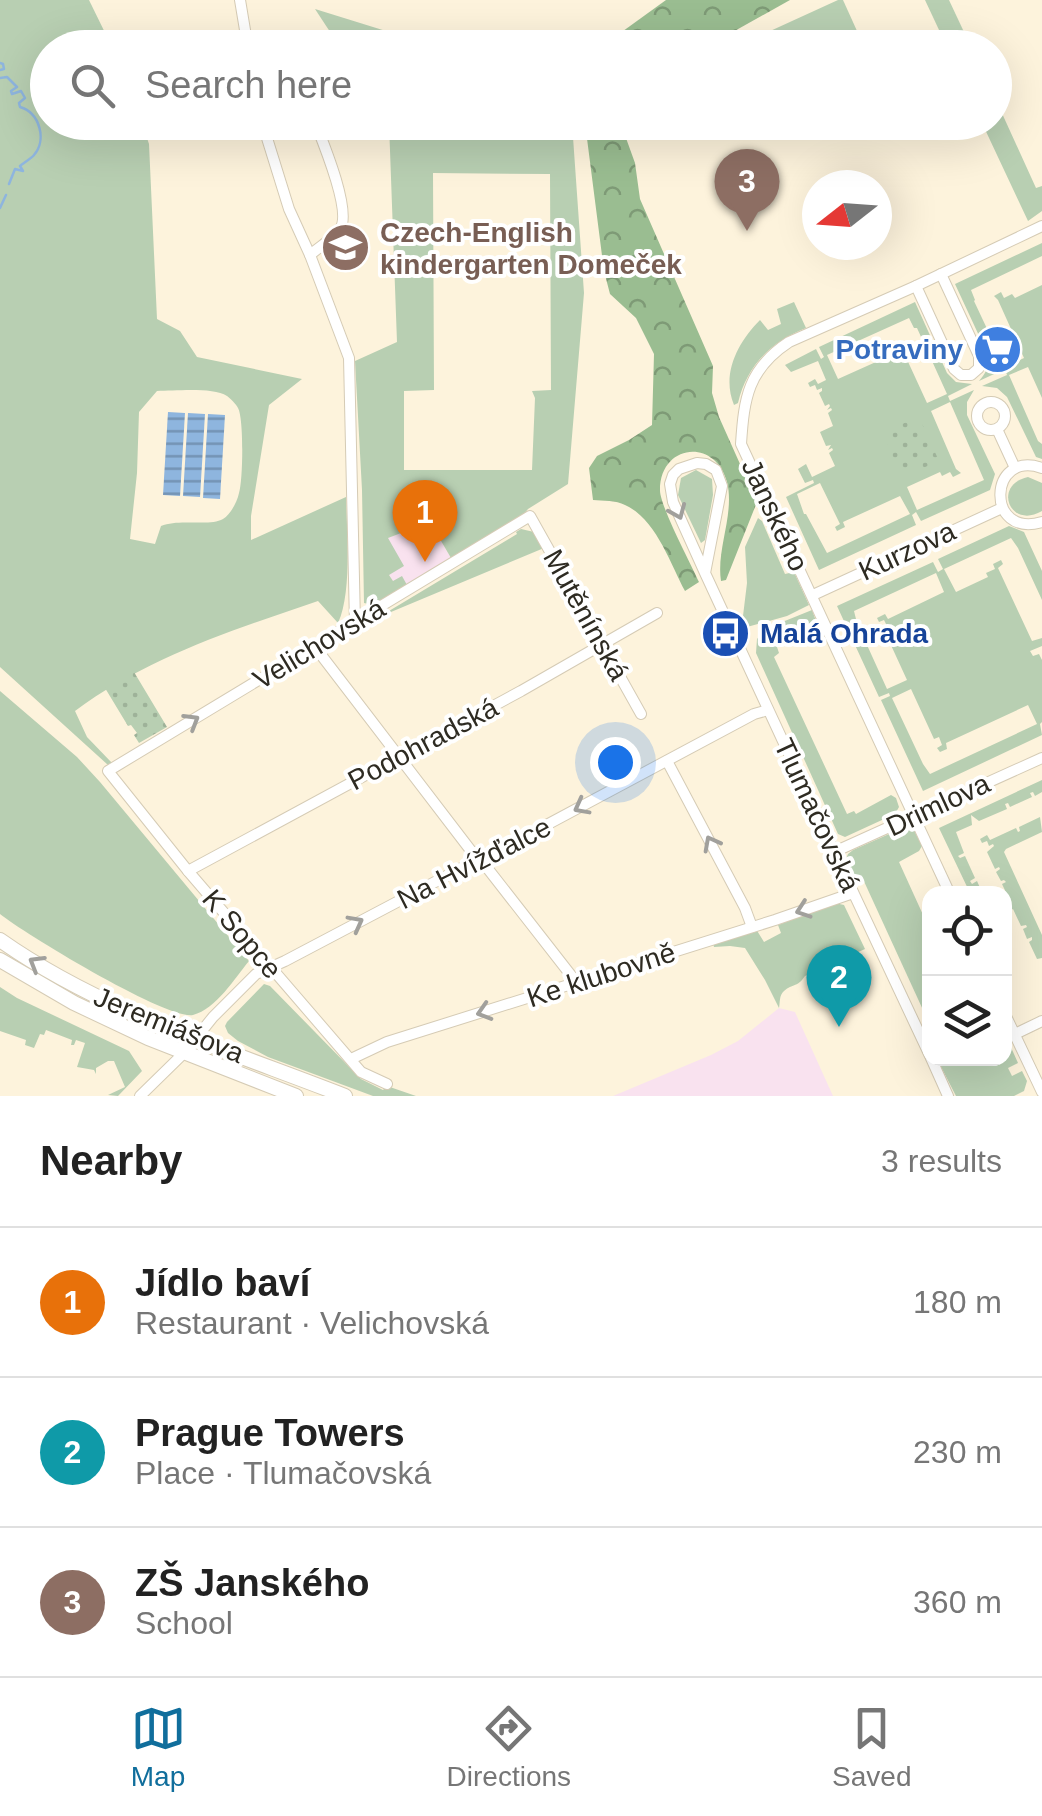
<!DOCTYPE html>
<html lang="en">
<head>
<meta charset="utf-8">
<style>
	:root { --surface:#fff; --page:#f2f2f2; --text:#222; --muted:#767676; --line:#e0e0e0; --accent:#106e9c }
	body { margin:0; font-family:Arial,sans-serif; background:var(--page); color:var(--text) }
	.controls { position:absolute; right:30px; bottom:30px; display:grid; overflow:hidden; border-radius:20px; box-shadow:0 10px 40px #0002 }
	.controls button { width:90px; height:90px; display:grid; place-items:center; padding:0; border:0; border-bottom:2px solid var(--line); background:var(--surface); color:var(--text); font:50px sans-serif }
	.compass { position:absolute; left:802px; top:170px; width:90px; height:90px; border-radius:50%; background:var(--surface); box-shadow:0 10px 40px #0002; rotate:253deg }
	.you { position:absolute; left:615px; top:762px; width:35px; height:35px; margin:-25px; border:8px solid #fff; border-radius:50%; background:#1a73e8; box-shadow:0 0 0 15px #1a73e833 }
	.badge { display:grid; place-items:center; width:65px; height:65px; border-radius:50%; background:var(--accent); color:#fff; font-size:32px; font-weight:700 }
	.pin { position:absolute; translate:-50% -82px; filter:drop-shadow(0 2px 5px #0008) }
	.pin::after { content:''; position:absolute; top:52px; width:35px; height:30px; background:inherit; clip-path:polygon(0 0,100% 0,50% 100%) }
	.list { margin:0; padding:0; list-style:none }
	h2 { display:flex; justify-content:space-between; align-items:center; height:130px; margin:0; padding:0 40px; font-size:42px }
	h2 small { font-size:32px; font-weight:400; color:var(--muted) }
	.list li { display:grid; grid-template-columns:65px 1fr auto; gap:30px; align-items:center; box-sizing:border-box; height:150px; padding:0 40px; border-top:2px solid var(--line) }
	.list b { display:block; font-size:38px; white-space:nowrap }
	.list p { margin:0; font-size:32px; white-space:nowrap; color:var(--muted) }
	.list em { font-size:32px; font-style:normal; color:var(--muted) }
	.icon { flex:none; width:55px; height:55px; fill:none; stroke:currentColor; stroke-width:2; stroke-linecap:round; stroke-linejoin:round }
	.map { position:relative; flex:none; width:1042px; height:1096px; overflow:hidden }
	.search { position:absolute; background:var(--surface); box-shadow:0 10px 40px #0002; left:30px; right:30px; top:30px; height:110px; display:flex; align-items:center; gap:25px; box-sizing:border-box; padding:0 35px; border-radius:55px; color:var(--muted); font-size:38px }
	.sheet { height:580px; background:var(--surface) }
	nav { display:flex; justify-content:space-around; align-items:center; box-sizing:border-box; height:140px; border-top:2px solid var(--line); background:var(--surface); font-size:28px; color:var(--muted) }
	nav a { display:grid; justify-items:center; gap:5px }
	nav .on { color:var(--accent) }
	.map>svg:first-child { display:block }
	.commercial { fill:#f9e2ef }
	.grass { fill:#b8cfb2; fill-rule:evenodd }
	.forest { fill:url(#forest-crowns) }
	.park { fill:url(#park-dots) }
	.water { fill:url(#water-rules) }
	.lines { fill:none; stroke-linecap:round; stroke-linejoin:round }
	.stream { stroke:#8eb5de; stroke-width:2.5 }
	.street-casing { stroke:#d5cbb5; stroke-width:12 }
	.secondary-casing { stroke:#d5cbb5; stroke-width:16 }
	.street { stroke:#fff; stroke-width:10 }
	.secondary { stroke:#fff; stroke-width:14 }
	.oneway { stroke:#a1a09c }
	.labels { text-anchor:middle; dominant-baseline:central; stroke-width:8; stroke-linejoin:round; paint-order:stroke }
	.education-label { font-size:28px; font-weight:bold; fill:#785e54; stroke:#fff; text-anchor:start }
	.shop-label { font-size:28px; font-weight:bold; fill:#366cbe; stroke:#fff; text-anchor:end }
	.street-label { font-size:28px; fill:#2e2b22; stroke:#fff }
	.transit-label { font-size:28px; font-weight:bold; fill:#164399; stroke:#fff; text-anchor:start }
</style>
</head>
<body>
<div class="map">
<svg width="1042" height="1096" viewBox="0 0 1042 1096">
	<defs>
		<pattern id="forest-crowns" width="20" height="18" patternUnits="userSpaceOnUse" patternTransform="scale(2.5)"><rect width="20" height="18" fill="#9abd91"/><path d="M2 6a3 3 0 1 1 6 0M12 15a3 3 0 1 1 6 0" fill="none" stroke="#7e9a76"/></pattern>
		<pattern id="park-dots" width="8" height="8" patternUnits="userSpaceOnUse" patternTransform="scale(2.5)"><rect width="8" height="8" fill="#b8cfb2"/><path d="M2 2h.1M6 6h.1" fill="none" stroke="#9eb299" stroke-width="1.8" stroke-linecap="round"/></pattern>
		<pattern id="water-rules" width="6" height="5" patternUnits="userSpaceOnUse" patternTransform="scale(2.5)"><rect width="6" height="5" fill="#8eb5de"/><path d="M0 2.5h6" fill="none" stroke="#7493b4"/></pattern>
	</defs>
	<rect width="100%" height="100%" fill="#fdf3dc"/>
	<g class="commercial">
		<path d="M 430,522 L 451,558 L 407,585 L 393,581 L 389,575 L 387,538 Z"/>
		<path d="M 779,1008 L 795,1012 L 833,1096 L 613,1096 L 711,1055 L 738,1041 Z"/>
	</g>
	<g class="grass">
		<path d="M 0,0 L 89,0 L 112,47 L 48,48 L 48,122 L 142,123 L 149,144 L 157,319 L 180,331 L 197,357 L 302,379 L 269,405 L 251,516 L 251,540 L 346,497 C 347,532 352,593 338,623 L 318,601 C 233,630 148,657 75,711 L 87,737 L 112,763 L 108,765 L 0,667 ZM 157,391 C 175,391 213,387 227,396 C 229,397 237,405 238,408 C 244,419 243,480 239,493 C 237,502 231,514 223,519 C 209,527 180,518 161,526 L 155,544 L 130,539 L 137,473 L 139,412 Z"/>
		<path d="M 838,0 L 843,0 L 862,42 L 851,47 L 775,47 L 768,32 Z"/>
		<path d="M 925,0 L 949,0 L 971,47 L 947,47 Z"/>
		<path d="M 315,9 L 402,36 L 416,47 L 340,47 Z"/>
		<path d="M 995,98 L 1036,188 L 1042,186 L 1042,211 L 1028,221 L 982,123 L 994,122 Z"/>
		<path d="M 389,123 L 572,123 L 584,293 L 568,484 L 528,509 L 523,515 L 451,558 L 430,522 L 388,538 L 404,566 L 389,575 L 393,581 L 402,576 L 407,585 L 373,605 L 364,603 L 362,490 L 355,361 L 397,342 ZM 433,173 L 550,174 L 551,390 L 532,391 L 535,398 L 532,470 L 404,470 L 404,391 L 434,390 Z"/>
		<path d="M 1042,243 L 1042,256 L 971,290 L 975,300 L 974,301 L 1005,367 L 1024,358 L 998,300 L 994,296 L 1001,292 L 1004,298 L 1012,294 L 1015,298 L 1042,285 L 1042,398 L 1028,367 L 1009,375 L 1038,441 L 1042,444 L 1042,459 L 1036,457 L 1007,397 L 997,388 L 982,386 L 1007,375 L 1005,369 L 979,381 C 987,372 989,366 988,355 L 955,284 Z"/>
		<path d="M 794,302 L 806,328 C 771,342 747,365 738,403 L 734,405 C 721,374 738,342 760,320 L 768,330 L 781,324 L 777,309 Z"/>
		<path d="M 915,302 L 947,373 L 956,382 L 972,384 L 948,396 L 950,401 L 974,390 L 967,402 L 967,415 L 995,474 L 990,490 L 921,521 L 916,512 L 912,515 L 916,525 L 819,570 L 786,497 L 814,483 L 813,480 L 805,483 L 798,469 L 806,464 L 812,477 L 835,466 L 829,453 L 833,450 L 832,448 L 828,450 L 831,445 L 826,446 L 820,432 L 833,426 L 828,413 L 832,410 L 831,408 L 827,410 L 830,406 L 829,404 L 825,406 L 819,393 L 822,391 L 822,388 L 817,390 L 815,385 L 810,387 L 808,383 L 815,379 L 818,384 L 826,380 L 818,361 L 791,372 L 785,365 L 816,349 L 821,359 L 824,357 L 819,347 ZM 909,318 L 914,328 L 917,328 L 947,394 L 927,403 L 904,353 L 900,354 L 897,347 L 901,344 L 899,340 L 892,343 L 894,348 L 886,352 L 887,357 L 838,379 L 827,355 ZM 950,402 L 984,480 L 917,510 L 907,487 L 940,472 L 942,476 L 950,472 L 953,477 L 961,473 L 956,469 L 931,411 ZM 820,483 L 840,524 L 835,527 L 837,531 L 845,527 L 843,522 L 900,496 L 910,514 L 827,553 L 806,514 L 804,514 L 797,494 Z"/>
		<path d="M 696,470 L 712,479 L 713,495 L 705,540 L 701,543 L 678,495 L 681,478 Z"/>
		<path d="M 1028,477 L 1042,483 L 1042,511 C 1010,530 992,485 1028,477 Z"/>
		<path d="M 758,518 L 762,521 L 785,574 L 794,572 L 809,605 L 787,616 L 747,627 L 743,616 L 747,583 L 745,547 Z"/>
		<path d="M 1009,526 L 1024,532 L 1042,571 L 1042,600 L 1018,548 L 1011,538 L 944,569 L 956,592 L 988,577 L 986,573 L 995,569 L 993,564 L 1001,560 L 1003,564 L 998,568 L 1032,641 L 1042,638 L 1042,646 L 1030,651 L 1033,656 L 1039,654 L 1042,660 L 1042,722 L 1040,724 L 1042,735 L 923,791 L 881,700 L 890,696 L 889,693 L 879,697 L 837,606 L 933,562 L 938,572 L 943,569 L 938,559 ZM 936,573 L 944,592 L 888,619 L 885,614 L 877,618 L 879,622 L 884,620 L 888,628 L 884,630 L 907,680 L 887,689 L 857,623 L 854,611 ZM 911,689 L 934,739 L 939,737 L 942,745 L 937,748 L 940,752 L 947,749 L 946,743 L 1028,705 L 1037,724 L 930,774 L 923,764 L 892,698 Z"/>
		<path d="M 521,529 L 534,532 L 544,548 L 379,617 L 517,534 L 516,532 Z"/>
		<path d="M 812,610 L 816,621 L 809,624 L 805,621 L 797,625 L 797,631 L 780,639 L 776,644 L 779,653 L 774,657 L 847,814 L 854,811 L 856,814 L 891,795 L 896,798 L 899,807 L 895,814 L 845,837 L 838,834 L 756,653 L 757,639 L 765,629 Z"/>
		<path d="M 0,691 L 77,757 L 100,782 L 249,961 C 235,978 216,1009 193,1015 C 167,1020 25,934 0,914 Z"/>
		<path d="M 1042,780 L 1042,792 L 1035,796 L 1033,792 L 1030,793 L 1032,797 L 1010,807 L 1008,803 L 1005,804 L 1007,809 L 979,821 L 971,815 L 972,825 L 956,832 L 964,853 L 958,856 L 960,858 L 965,856 L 975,878 L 970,881 L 972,884 L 977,881 L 981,890 L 978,893 L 970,893 L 939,828 Z"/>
		<path d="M 1040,817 L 1042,832 L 1006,849 L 1004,852 L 1042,935 L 1042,958 L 1037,959 L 1029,942 L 1032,940 L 1032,937 L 1027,939 L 1023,929 L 1027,927 L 1026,925 L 1021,926 L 1013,909 L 1005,913 L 1005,904 L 1010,901 L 1002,884 L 1006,882 L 1004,880 L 1001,881 L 996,872 L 1000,869 L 999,867 L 995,869 L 987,852 L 994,846 L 993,844 L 989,846 L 987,841 L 982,843 L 980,839 L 987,835 L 990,840 L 1016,828 L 1018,832 L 1020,831 L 1019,827 Z"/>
		<path d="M 905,827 L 914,830 L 922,846 L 919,851 L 899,862 L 929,928 L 929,1023 L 862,877 L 856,887 L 845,861 L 848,854 L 853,850 Z"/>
		<path d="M 835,903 L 844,905 L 865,949 L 805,976 C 797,988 793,983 784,991 C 779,995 780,1003 779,1008 L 765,980 L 745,948 L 730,946 L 714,947 L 713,943 L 756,929 L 764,942 L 781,933 L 778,925 Z"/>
		<path d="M 264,984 L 270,986 L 361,1079 L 383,1090 L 387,1086 L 416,1096 L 373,1096 L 268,1057 L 238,1041 L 228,1033 L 225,1026 L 227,1022 Z"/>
		<path d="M 0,987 L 17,998 L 129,1051 L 142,1071 L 118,1096 L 108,1095 L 125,1087 L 114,1061 L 108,1061 L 96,1068 L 96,1074 L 94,1070 L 77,1067 L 85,1043 L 76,1040 L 74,1045 L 71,1045 L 72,1040 L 46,1030 L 44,1035 L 40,1034 L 34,1048 L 25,1045 L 26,1040 L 0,1031 Z"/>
		<path d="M 1005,1034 L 1018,1063 L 1008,1068 L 1012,1076 L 1022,1071 L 1027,1081 L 1024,1091 L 1014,1096 L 956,1096 L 937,1059 L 1004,1058 Z"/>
	</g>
	<g class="forest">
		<path d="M 666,0 L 790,0 L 706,47 L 601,47 Z"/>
		<path d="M 585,123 L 622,123 L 622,127 L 635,163 L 640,199 L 713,366 L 712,393 L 719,417 L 757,502 L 726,580 L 721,581 C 716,549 735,514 727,482 C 714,436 659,445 660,491 C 661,508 691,564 699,582 L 685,591 C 670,563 656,519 625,505 C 616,500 603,501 593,500 L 589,468 L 597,456 L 629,440 L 652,425 L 654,354 L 636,318 L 610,294 L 604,271 Z"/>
	</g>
	<g class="park">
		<path d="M 919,417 L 939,461 L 902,477 C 884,443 877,432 919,417 Z"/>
		<path d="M 134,672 L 167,727 L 139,743 L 134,735 L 137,733 L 131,725 L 128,726 L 105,688 Z"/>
	</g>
	<g class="water">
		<path d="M 168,412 L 185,413 L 180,496 L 163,495 Z"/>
		<path d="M 188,413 L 205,414 L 200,497 L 183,496 Z"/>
		<path d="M 208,414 L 225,415 L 220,499 L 203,498 Z"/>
	</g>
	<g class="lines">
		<g class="stream">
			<path d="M 0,63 L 3,64 L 4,69 L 0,70"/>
			<path d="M 0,78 L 7,77 L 17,87 L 11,91 L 12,94 L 21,91 L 25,98 L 19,103 L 20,107 C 40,113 47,140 34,155 C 33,157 21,165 20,166 L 23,171 L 15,169 L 9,184"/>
			<path d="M 0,208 L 6,195"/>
		</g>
		<defs>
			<g id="street">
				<path d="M 240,0 L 248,48"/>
				<path d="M 262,122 L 289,209 L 310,255 L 349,358 L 355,623"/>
				<path d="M 310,255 C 319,247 333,239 340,229 C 352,212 323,142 315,122"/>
				<path d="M 916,286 L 954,369 L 961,375 L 971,375 L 979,368 L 979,356 L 941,274"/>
				<circle cx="991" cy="416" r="14"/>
				<path d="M 997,429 L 1015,468"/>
				<path d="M 1042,468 C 988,449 985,539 1042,522"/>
				<path d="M 705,573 L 722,486 L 716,470 L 706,464 L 697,463 L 679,469 L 673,475 L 670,484 L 673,502 L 705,573 L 846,877 L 930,1056"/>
				<path d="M 813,595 L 1002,508"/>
				<path d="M 315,647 L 475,856 L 481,860 L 577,983"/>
				<path d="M 667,761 L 745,908 L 752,927"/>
				<path d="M 834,852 L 1042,758"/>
				<path d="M 188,871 L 521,691 L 657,613"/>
				<path d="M 950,894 L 741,444 C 744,398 748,369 789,342 L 916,286 L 1042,226"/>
				<path d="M 1004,1012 L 1042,1092"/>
				<path d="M 1015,1034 L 1042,1021"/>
				<path d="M 931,1058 L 948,1096"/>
				<path d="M 351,1059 L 387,1042 L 775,920 L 853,893"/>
				<path d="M 387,1084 L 361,1072 L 188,871 L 108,771 L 530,516 L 641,714"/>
				<path d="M 140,1096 L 185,1052 L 213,1017 L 256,974 L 285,961 L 471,863 L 481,860 L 754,714 L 768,710"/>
			</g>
			<g id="secondary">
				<path d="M 0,940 C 102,1012 230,1051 345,1096"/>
				<path d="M 0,960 L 74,1003 L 148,1038 L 296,1096"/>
			</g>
		</defs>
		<use href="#street" class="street-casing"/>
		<use href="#secondary" class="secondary-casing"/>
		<use href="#street" class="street"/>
		<use href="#secondary" class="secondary"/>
	</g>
	<defs><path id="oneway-chevron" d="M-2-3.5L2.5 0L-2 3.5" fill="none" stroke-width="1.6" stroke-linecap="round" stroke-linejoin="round" transform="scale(2.5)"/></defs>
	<g class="oneway">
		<use href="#oneway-chevron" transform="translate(678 512) rotate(67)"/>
		<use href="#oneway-chevron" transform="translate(192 721) rotate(-31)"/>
		<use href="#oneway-chevron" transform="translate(581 807) rotate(152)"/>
		<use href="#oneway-chevron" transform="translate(711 843) rotate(-118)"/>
		<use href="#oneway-chevron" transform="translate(803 910) rotate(161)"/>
		<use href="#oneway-chevron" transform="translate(356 923) rotate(-28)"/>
		<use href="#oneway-chevron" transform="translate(36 963) rotate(-149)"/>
		<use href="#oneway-chevron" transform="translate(484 1012) rotate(163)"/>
	</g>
	<defs>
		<symbol id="school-disc" viewBox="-11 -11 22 22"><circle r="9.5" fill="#8d6e63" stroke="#fff"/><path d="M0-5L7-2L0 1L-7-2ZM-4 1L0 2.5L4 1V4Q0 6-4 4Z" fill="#fff"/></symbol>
		<symbol id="supermarket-disc" viewBox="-11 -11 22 22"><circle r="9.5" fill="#3f7fe0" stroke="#fff"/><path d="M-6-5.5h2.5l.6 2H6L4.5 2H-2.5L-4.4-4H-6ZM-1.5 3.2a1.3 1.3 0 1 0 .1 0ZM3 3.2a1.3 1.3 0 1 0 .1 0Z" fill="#fff"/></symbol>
		<symbol id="bus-disc" viewBox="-11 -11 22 22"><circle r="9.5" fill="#1a4fb4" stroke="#fff"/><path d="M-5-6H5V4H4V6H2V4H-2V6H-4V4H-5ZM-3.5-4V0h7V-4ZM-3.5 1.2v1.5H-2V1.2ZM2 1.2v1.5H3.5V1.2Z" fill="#fff"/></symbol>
	</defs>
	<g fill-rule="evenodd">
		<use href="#school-disc" x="318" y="220" width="55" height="55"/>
		<use href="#supermarket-disc" x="970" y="322" width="55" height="55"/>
		<use href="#bus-disc" x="698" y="606" width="55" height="55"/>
	</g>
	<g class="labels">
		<g class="education-label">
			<text x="380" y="232">Czech-English<tspan x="380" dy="32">kindergarten Domeček</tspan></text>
		</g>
		<g class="shop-label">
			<text x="963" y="349">Potraviny</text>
		</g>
		<g class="street-label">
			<text transform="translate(775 515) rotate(65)">Janského</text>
			<text transform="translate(907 551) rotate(-25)">Kurzova</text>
			<text transform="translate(586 615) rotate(61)">Mutěnínská</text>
			<text transform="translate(319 644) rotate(-31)">Velichovská</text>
			<text transform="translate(423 744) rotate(-28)">Podohradská</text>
			<text transform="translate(938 805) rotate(-25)">Drimlova</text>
			<text transform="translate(817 815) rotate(65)">Tlumačovská</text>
			<text transform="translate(474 863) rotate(-27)">Na Hvížďalce</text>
			<text transform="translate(242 934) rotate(50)">K Sopce</text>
			<text transform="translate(601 975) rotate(-18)">Ke klubovně</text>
			<text transform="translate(169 1025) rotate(22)">Jeremiášova</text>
		</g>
		<g class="transit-label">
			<text x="760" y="633">Malá Ohrada</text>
		</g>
	</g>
</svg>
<div class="controls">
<button><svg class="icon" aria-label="locate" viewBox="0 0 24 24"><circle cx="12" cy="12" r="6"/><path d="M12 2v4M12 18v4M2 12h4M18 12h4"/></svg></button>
<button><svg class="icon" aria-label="layers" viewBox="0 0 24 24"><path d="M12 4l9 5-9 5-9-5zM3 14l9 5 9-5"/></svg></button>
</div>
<svg class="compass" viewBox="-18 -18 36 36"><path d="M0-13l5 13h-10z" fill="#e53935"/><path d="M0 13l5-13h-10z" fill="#767676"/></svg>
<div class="you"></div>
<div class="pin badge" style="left:425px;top:562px;background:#e8710a">1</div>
<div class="pin badge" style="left:839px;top:1027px;background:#0f9aa8">2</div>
<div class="pin badge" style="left:747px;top:231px;background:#8d6e63">3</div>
<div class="search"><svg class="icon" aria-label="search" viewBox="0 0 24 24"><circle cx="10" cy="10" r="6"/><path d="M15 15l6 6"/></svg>Search here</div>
</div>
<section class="sheet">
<h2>Nearby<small>3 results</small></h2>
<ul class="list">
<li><span class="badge" style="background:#e8710a">1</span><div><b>Jídlo baví</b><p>Restaurant · Velichovská</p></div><em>180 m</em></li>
<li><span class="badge" style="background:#0f9aa8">2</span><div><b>Prague Towers</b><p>Place · Tlumačovská</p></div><em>230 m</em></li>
<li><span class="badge" style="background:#8d6e63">3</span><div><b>ZŠ Janského</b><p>School</p></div><em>360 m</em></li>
</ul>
</section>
<nav>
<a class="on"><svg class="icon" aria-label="map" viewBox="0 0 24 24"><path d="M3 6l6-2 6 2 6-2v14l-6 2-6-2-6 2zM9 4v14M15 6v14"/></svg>Map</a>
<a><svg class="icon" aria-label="directions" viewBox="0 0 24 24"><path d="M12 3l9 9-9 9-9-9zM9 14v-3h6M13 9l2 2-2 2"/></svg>Directions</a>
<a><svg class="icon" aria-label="saved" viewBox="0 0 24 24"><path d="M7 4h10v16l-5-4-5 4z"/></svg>Saved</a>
</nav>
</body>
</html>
